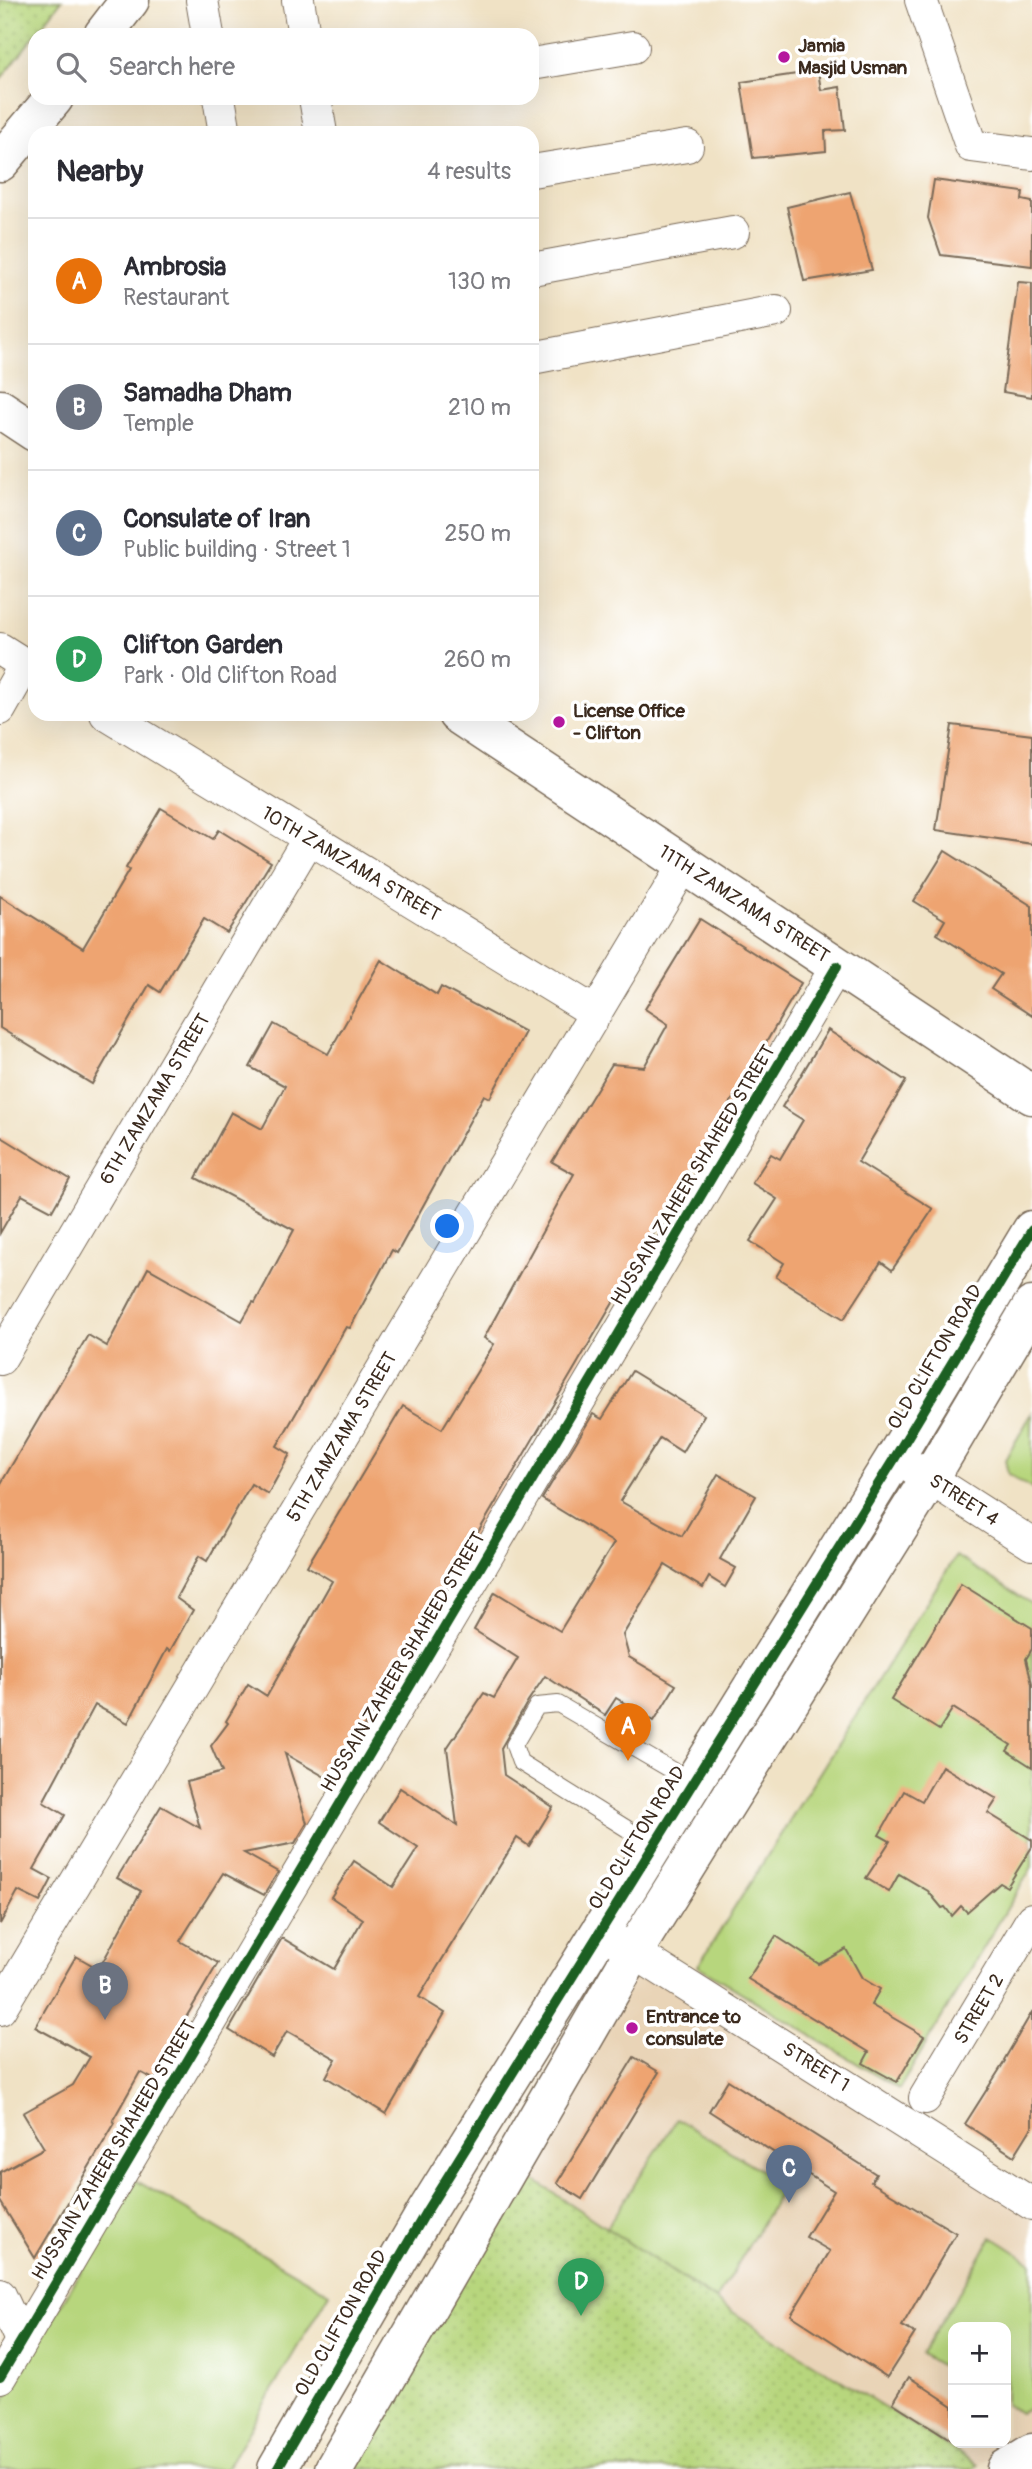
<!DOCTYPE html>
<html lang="en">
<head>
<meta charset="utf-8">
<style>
	:root { --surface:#fff; --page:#f7f7f7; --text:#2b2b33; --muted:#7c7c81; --line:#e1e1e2; --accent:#111827 }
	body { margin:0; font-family:Pangolin,sans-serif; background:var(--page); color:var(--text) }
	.controls { position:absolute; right:21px; bottom:21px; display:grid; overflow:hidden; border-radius:14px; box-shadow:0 7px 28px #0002 }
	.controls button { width:63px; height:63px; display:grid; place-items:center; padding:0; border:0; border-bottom:2px solid var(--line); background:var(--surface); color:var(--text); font:35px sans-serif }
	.you { position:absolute; left:448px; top:1227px; width:24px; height:24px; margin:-18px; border:5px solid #fff; border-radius:50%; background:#1a73e8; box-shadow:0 0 0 10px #1a73e833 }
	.badge { display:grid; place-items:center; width:46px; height:46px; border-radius:50%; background:var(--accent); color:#fff; font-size:23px; font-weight:700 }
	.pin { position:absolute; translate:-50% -58px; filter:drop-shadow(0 2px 4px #0008) }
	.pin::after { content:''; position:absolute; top:37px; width:24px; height:21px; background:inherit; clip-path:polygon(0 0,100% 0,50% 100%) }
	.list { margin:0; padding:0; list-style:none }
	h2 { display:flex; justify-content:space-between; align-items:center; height:91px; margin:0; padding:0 28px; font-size:30px }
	h2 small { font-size:23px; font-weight:400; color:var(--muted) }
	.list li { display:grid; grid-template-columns:46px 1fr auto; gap:21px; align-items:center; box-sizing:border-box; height:126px; padding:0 28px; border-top:2px solid var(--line) }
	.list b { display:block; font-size:26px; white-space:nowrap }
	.list p { margin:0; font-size:23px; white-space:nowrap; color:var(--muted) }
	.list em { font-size:23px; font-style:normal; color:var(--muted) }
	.icon { flex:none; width:38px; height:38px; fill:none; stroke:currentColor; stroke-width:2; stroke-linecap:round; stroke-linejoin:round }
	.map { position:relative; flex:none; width:1032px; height:2469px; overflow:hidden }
	.search { position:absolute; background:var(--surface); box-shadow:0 7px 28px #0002; left:28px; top:28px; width:511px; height:77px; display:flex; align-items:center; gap:18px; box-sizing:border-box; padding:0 24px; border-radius:21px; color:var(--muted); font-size:26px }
	.panel { position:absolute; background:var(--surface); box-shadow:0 7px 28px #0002; left:28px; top:126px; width:511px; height:595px; border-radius:21px }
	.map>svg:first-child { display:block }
	.built { fill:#e9d4b7; fill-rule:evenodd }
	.green { fill:#b7d67d; stroke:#79804e; stroke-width:2 }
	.park { fill:url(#park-dots); stroke:#79804e; stroke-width:2 }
	.building { fill:#eea471 }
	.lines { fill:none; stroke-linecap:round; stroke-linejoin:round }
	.service-casing { stroke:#7a6a58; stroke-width:18 }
	.minor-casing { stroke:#7a6a58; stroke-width:34 }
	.tertiary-casing { stroke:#7a6a58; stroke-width:41 }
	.secondary-casing { stroke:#7a6a58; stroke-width:41 }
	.primary-casing { stroke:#7a6a58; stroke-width:41 }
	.service { stroke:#fff; stroke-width:16 }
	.minor { stroke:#fff; stroke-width:32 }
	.tertiary { stroke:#fff; stroke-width:38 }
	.secondary { stroke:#fff; stroke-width:38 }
	.primary { stroke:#fff; stroke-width:38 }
	.cycleway-casing { stroke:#fff; stroke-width:15 }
	.cycleway { stroke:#1b5e20; stroke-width:10 }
	.poi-dot { fill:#b5179e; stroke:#fff; stroke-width:2.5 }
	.labels { text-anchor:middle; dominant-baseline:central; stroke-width:7; stroke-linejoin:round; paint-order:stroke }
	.poi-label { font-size:19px; font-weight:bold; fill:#3b2a1e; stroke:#fff; text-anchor:start }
	.street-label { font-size:19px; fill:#3b2a1e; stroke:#fff }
</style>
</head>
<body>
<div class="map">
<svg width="1032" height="2469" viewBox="0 0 1032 2469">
	<defs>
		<pattern id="park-dots" width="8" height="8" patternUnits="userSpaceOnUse" patternTransform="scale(1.75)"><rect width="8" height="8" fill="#b7d67d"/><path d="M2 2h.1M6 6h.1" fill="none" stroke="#9eb86c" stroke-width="1.8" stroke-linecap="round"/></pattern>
	</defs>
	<rect width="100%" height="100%" fill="#fff"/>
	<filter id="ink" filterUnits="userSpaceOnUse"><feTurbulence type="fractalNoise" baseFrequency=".0143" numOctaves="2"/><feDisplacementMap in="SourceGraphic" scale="14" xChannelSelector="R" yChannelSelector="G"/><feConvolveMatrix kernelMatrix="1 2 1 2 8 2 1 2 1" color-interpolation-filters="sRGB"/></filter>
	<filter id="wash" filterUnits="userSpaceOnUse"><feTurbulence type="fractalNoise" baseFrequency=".00686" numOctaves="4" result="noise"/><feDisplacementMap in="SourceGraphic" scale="28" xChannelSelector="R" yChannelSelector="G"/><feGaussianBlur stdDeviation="1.57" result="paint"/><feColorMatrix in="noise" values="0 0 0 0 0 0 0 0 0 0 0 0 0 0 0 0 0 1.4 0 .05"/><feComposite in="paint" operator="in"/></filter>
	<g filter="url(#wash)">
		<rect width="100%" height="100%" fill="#f0e2c5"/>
		<path class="built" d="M 634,1952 L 1032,2219 L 1032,2428 L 978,2465 L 763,2332 L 510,2164 ZM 953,2327 L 1006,2327 L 1006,2443 L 953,2443 Z"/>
		<g class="green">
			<path d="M 1032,1413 L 1032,1489 L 1008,1474 L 1005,1460 Z"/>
			<path d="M 956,1556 L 1032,1604 L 1032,1867 L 899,2089 L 698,1966 Z"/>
			<path d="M 677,2119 L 785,2185 L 716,2300 L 606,2228 Z"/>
			<path d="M 135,2180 L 329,2293 L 226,2469 L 0,2469 L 0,2408 Z"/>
			<path d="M 992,2237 L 1032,2263 L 1032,2407 L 1020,2413 L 1006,2404 L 1006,2327 L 953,2327 L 953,2373 L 922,2354 Z"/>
		</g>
		<g class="park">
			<path d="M 0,0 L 62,0 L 0,80 Z"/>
			<path d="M 510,2164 L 763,2332 L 978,2465 L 972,2469 L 334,2469 Z"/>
		</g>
		<g id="blocks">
			<g class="building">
				<path d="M 818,71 L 821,90 L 840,87 L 845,130 L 825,131 L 826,151 L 753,158 L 741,82 Z"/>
				<path d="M 934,180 L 1023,192 L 1022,200 L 1032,202 L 1032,266 L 941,255 L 928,218 Z"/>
				<path d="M 850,192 L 872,270 L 804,281 L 787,207 Z"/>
				<path d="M 1018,282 L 1032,283 L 1032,397 L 1003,392 Z"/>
				<path d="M 952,725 L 1032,735 L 1032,844 L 936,830 Z"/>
				<path d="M 161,808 L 213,839 L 219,830 L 271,862 L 227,933 L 204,919 L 160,992 L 149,985 L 92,1084 L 0,1028 L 0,896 L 83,948 L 129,870 L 126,868 Z"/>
				<path d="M 945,851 L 1032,906 L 1032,1016 L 991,989 L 1001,974 L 937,934 L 945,920 L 914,901 Z"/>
				<path d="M 700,919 L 801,983 L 332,1781 L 285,1754 L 307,1823 L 295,1843 L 244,1853 L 278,1872 L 264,1895 L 223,1873 L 180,1941 L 218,1963 L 168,2048 L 172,2050 L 155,2080 L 140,2072 L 113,2120 L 115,2123 L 35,2258 L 0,2201 L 0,2172 L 44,2148 L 23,2113 L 73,2085 L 90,2057 L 35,2027 L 76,1956 L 99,1969 L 141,1891 L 117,1878 L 161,1806 L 200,1828 L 187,1782 L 222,1772 L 211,1746 L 228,1723 L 226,1721 L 248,1684 L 267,1696 L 332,1581 L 307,1566 L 403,1406 L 442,1429 L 494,1344 L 484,1338 L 574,1174 L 552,1162 L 612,1064 L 644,1067 L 668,1024 L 645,1009 Z"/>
				<path d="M 381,960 L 437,995 L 441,987 L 525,1032 L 490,1098 L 484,1095 L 397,1253 L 392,1250 L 350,1328 L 346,1327 L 277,1446 L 290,1454 L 268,1494 L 251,1484 L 207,1561 L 199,1556 L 176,1598 L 193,1610 L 170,1651 L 167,1649 L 128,1723 L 95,1705 L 43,1802 L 65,1815 L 34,1869 L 52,1879 L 40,1902 L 18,1891 L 0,1924 L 0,1485 L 88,1335 L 107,1346 L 148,1268 L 242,1321 L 253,1302 L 255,1303 L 294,1230 L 196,1178 L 231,1112 L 262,1129 L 285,1086 L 250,1067 L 274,1024 L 328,1054 Z"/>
				<path d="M 828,1030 L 906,1081 L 858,1162 L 933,1209 L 892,1270 L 881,1262 L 844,1319 L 776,1277 L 784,1263 L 750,1241 L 777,1199 L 752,1183 L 771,1154 L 780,1159 L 803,1120 L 782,1107 Z"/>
				<path d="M 0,1136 L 70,1179 L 52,1211 L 22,1195 L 0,1233 Z"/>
				<path d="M 632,1371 L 704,1415 L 682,1452 L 660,1438 L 620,1501 L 682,1536 L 718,1474 L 756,1496 L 720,1559 L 736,1568 L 725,1587 L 709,1577 L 703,1588 L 665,1565 L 623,1635 L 629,1657 L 676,1685 L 654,1721 L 616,1698 L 605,1715 L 545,1676 L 528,1701 L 501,1748 L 504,1775 L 553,1807 L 529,1846 L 517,1838 L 419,1997 L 445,2013 L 386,2114 L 326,2077 L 336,2059 L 287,2031 L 272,2057 L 229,2030 L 282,1938 L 334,1969 L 363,1919 L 331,1897 L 354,1861 L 393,1887 L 418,1848 L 379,1822 L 400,1788 L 457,1825 L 447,1748 L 484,1693 L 494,1698 L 518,1658 L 474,1630 L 495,1592 L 560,1631 L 614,1543 L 542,1499 L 593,1414 L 602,1419 Z"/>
				<path d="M 961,1584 L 1032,1628 L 1032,1649 L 1026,1659 L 1032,1684 L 1032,1767 L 1007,1751 L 1011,1745 L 953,1708 L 939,1730 L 891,1700 Z"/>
				<path d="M 942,1766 L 997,1799 L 988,1813 L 1032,1840 L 1032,1847 L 1007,1887 L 1000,1883 L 967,1912 L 961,1906 L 952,1916 L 945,1907 L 942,1908 L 928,1891 L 899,1874 L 889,1892 L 866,1878 L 890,1841 L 879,1835 L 904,1791 L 922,1801 Z"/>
				<path d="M 776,1936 L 819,1964 L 846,1949 L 862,1978 L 880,1989 L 871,2005 L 924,2036 L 897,2082 L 863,2063 L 869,2052 L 748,1979 Z"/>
				<path d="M 1032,2012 L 1032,2127 L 1014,2156 L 965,2124 L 1005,2061 L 1004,2060 Z"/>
				<path d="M 634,2057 L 659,2072 L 582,2199 L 557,2183 Z"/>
				<path d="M 728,2080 L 876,2174 L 871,2182 L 956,2233 L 902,2326 L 915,2333 L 887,2377 L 791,2315 L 830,2251 L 806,2237 L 834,2191 L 709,2111 Z"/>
				<path d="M 909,2377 L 953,2406 L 953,2441 L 893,2403 Z"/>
			</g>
		</g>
	</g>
	<g filter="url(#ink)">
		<use href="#blocks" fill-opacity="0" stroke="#7a6a58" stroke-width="2"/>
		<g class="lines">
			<defs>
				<path id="service" d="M 653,1845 L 520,1762 L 514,1745 L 537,1706 L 558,1704 L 692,1782"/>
				<g id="minor">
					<path d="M 202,0 L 208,35"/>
					<path d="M 298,0 L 304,35"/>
					<path d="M 921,0 L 971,146 L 1032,154"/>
					<path d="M 532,64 L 633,47"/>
					<path d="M 219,98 L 225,133"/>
					<path d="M 315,98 L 321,133"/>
					<path d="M 532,171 L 687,146"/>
					<path d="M 532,269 L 733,232"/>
					<path d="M 532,358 L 776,311"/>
					<path d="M 0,649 L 35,671"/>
					<path d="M 0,709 L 25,665"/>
					<path d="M 106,714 L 596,1013"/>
					<path d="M 0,1359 L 309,838"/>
					<path d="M 909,1465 L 1032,1544"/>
					<path d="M 613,1939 L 1032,2204"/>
					<path d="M 0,2009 L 684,865"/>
					<path d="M 925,2098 L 1032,1919"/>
					<path d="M 0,2295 L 21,2340"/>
					<path d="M 0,2377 L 837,966"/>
				</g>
				<g id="tertiary">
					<path d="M 0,409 L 35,432"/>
					<path d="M 457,714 L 1032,1095"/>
					<path d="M 277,2469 L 426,2212 L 896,1456 L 1032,1230"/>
					<path d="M 334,2469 L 634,1951 L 930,1478 L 1032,1306"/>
				</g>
				<g id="secondary">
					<path d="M 103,35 L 130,0"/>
					<path d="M 0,162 L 54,98"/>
				</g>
				<path id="primary" d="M 1006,2469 L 1032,2453"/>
			</defs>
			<use href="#service" class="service-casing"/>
			<use href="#minor" class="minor-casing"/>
			<use href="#tertiary" class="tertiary-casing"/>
			<use href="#secondary" class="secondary-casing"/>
			<use href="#primary" class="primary-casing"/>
			<use href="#service" class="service"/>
			<use href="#minor" class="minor"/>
			<use href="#tertiary" class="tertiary"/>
			<use href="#secondary" class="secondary"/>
			<use href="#primary" class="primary"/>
			<defs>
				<g id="cycleway">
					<path d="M 0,2377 L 837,966"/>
					<path d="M 277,2469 L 426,2212 L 896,1456 L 1032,1230"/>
				</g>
			</defs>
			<use href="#cycleway" class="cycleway-casing"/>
			<use href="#cycleway" class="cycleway"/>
		</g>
	</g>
	<g class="poi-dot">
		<circle cx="784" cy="57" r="7"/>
		<circle cx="559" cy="722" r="7"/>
		<circle cx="632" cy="2028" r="7"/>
	</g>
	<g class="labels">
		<g class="poi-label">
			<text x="798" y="46">Jamia<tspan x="798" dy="22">Masjid Usman</tspan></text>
			<text x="573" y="711">License Office<tspan x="573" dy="22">- Clifton</tspan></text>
			<text x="646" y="2017">Entrance to<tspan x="646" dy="22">consulate</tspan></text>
		</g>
		<g class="street-label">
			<text transform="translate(351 864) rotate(31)">10TH ZAMZAMA STREET</text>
			<text transform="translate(744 904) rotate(33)">11TH ZAMZAMA STREET</text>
			<text transform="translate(155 1099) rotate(-59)">6TH ZAMZAMA STREET</text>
			<text transform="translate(693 1175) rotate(-59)">HUSSAIN ZAHEER SHAHEED STREET</text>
			<text transform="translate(935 1357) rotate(-59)">OLD CLIFTON ROAD</text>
			<text transform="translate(342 1437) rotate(-59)">5TH ZAMZAMA STREET</text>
			<text transform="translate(964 1500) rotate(33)">STREET 4</text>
			<text transform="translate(403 1662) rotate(-59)">HUSSAIN ZAHEER SHAHEED STREET</text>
			<text transform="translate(637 1838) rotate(-58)">OLD CLIFTON ROAD</text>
			<text transform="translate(979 2009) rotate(-59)">STREET 2</text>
			<text transform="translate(816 2067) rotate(32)">STREET 1</text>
			<text transform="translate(114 2150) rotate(-59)">HUSSAIN ZAHEER SHAHEED STREET</text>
			<text transform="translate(341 2323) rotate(-60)">OLD CLIFTON ROAD</text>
		</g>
	</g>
</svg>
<div class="controls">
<button>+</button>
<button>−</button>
</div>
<div class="you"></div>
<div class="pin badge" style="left:628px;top:1761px;background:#e8710a">A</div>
<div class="pin badge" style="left:105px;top:2020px;background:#6b7280">B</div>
<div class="pin badge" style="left:789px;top:2203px;background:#5c6f8a">C</div>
<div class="pin badge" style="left:581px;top:2316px;background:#2e9e5b">D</div>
<div class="search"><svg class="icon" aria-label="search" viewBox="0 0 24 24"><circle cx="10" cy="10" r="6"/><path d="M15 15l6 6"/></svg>Search here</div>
<section class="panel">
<h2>Nearby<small>4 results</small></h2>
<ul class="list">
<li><span class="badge" style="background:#e8710a">A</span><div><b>Ambrosia</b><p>Restaurant</p></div><em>130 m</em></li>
<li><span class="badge" style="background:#6b7280">B</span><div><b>Samadha Dham</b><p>Temple</p></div><em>210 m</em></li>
<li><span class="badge" style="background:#5c6f8a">C</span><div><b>Consulate of Iran</b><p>Public building · Street 1</p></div><em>250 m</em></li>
<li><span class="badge" style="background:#2e9e5b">D</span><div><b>Clifton Garden</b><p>Park · Old Clifton Road</p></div><em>260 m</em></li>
</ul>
</section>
</div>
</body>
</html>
